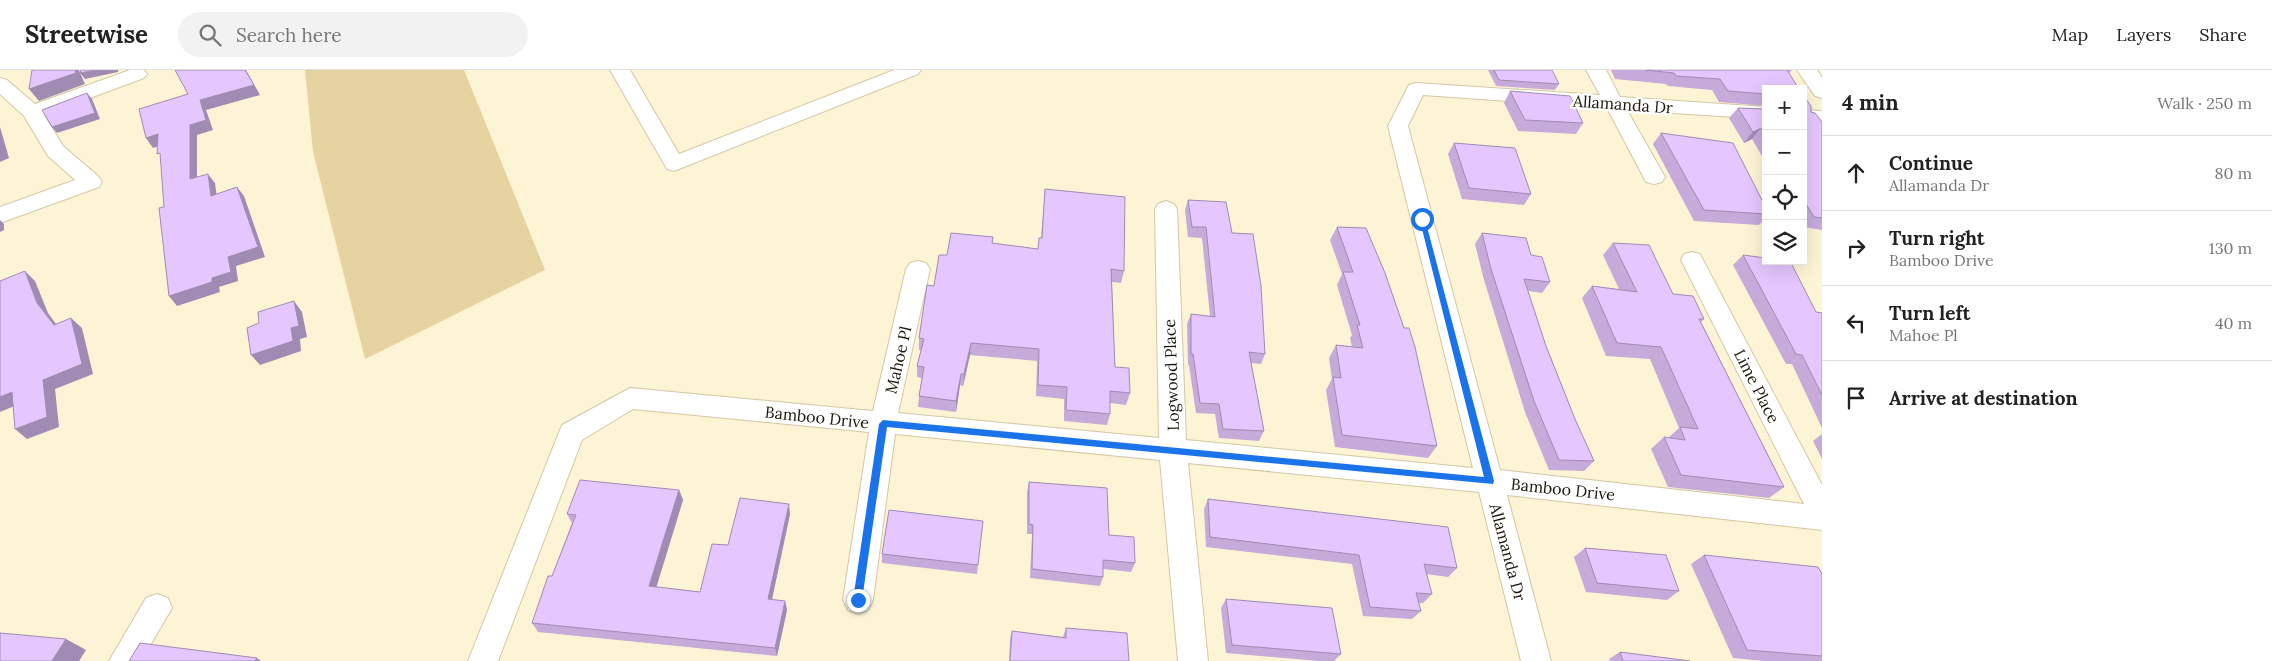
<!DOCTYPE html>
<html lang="en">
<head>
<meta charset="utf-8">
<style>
	:root { --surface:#fff; --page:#f2f2f2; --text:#222; --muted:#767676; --line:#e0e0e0 }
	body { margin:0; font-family:Lora,serif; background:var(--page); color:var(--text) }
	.controls { position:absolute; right:15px; top:15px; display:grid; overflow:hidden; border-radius:0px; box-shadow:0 5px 20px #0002 }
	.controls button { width:45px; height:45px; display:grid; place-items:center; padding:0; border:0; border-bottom:1px solid var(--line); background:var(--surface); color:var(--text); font:25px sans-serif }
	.stop { position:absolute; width:15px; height:15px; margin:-11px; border:4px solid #1a73e8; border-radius:50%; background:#fff }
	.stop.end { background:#1a73e8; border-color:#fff; box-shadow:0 1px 5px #0008 }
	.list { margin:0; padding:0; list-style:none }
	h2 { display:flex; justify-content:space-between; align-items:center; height:65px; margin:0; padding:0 20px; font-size:21px }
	h2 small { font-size:16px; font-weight:400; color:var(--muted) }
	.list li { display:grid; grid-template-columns:32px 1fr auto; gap:15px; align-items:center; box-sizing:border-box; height:75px; padding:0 20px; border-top:1px solid var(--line) }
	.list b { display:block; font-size:19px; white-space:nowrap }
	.list p { margin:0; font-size:16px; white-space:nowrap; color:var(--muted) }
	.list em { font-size:16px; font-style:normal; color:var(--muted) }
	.icon { flex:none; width:28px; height:28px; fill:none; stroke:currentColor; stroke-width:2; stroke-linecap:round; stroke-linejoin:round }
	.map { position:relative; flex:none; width:1822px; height:591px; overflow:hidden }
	header { display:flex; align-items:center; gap:30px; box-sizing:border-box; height:70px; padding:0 25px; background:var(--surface); border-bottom:1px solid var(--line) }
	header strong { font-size:24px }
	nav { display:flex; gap:28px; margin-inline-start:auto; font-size:18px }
	.search { width:350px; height:45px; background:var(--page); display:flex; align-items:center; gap:12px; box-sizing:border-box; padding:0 18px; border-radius:28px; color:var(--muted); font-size:19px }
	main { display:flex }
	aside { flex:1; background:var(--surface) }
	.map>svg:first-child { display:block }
	.green { fill:#e5d3a0 }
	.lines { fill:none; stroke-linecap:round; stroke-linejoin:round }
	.street-casing { stroke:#d3c7a3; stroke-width:2 }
	.street { fill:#fff; fill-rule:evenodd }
	.wall { fill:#c5aada }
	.shaded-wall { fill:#a08bb2 }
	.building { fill:#e5c6fe; stroke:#a08bb2 }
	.route { fill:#1a73e8 }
	.labels { text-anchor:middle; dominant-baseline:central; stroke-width:5; stroke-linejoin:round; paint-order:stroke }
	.street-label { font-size:16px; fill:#1b170a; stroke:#fff }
</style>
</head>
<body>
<header>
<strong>Streetwise</strong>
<div class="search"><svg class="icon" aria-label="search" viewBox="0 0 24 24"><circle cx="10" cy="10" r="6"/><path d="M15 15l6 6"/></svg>Search here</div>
<nav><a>Map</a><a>Layers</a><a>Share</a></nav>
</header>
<main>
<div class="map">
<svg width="1822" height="591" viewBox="0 0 1822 591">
	<rect width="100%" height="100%" fill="#fdf4d6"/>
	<path class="green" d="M 305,0 L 464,0 L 545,200 L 365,289 L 313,82 Z"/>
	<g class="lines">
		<defs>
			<g id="street">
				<path d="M 130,0 L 144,0 L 147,4 L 144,8 L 44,45 L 63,76 L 99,107 L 102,112 L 99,117 L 0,153 L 0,137 L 75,110 L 48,86 L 24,46 L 0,24 L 0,8 L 7,10 L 35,34 Z"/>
				<path d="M 610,0 L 630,0 L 679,84 L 894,0 L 921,0 L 918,4 L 674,101 L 667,99 Z"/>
				<path d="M 1586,0 L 1606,0 L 1620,27 L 1766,37 L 1766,49 L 1627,40 L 1665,107 L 1662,112 L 1654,114 L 1646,112 L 1607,38 L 1423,25 L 1408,56 L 1500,400 L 1804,434 L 1681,190 L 1684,184 L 1692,182 L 1700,184 L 1703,190 L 1822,415 L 1822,460 L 1507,425 L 1551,591 L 1521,591 L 1479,422 L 1188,393 L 1208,591 L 1178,591 L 1160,390 L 895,364 L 873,530 L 868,540 L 858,544 L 848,540 L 843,530 L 869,362 L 633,339 L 582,370 L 498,591 L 468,591 L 562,355 L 630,318 L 873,341 L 906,199 L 910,193 L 918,191 L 926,193 L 930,199 L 898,343 L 1159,368 L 1155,139 L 1158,134 L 1166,131 L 1174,134 L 1177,139 L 1186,370 L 1473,398 L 1388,56 L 1409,15 L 1416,13 L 1600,25 Z"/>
				<path d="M 1797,0 L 1817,0 L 1822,8 L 1822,28 L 1815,26 Z"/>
				<path d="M 1803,40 L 1822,41 L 1822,53 L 1803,52 Z"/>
				<path d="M 157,524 L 168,528 L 172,538 L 141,591 L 109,591 L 146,528 Z"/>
			</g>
		</defs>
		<use href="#street" class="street-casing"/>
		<use href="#street" class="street"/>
	</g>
	<g class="wall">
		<path d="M 1488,0 L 1552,0 L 1559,14 L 1555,20 L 1496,16 Z"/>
		<path d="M 1611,0 L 1792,0 L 1789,3 L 1766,19 L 1766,36 L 1719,32 L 1712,20 L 1668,16 L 1666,14 L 1615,9 Z"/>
		<path d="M 1510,21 L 1583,53 L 1576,64 L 1518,61 L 1504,33 Z"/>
		<path d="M 1803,25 L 1811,42 L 1822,52 L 1822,160 L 1803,157 Z"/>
		<path d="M 1738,38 L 1766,39 L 1766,93 L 1752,69 L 1744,73 L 1729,48 Z"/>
		<path d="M 1661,63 L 1766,138 L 1766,148 L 1759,155 L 1694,151 L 1653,74 Z"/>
		<path d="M 1454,73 L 1531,124 L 1524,135 L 1462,129 L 1448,84 Z"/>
		<path d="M 1045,119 L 1124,201 L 1121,213 L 1112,212 L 1115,297 L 1130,323 L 1126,335 L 1110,333 L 1110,344 L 1107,355 L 1064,351 L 1064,329 L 1036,326 L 1037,291 L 970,285 L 963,316 L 960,315 L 956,342 L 918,337 L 919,326 L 922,308 L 917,307 L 917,296 L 921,280 L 919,280 L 919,268 L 934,216 L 947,185 L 993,167 L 992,174 L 1038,179 L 1039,168 L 1041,168 Z"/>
		<path d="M 1188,130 L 1232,163 L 1265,284 L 1261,294 L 1251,293 L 1264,361 L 1259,371 L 1219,368 L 1215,344 L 1196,343 L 1189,295 L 1188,294 L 1187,254 L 1191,244 L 1210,246 L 1202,168 L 1188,167 L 1185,140 Z"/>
		<path d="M 1337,157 L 1437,376 L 1428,388 L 1335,377 L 1326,320 L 1332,309 L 1329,288 L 1336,275 L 1352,277 L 1350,268 L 1352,265 L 1337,215 L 1342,204 L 1330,170 Z"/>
		<path d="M 1482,163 L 1531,185 L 1550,212 L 1542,223 L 1528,221 L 1546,276 L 1575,349 L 1594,391 L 1584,401 L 1549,400 L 1525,342 L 1484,210 L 1475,174 Z"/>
		<path d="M 1613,173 L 1704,249 L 1701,252 L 1784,417 L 1769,428 L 1668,417 L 1651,379 L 1664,367 L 1668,368 L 1679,358 L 1650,289 L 1606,286 L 1582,228 L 1592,216 L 1619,219 L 1603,185 Z"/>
		<path d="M 1743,185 L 1816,242 L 1822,243 L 1822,358 L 1792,294 L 1786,294 L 1733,195 Z"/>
		<path d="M 1822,364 L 1822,389 L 1813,371 Z"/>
		<path d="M 1029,412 L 1109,465 L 1135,493 L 1131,502 L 1103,499 L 1103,507 L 1100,516 L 1030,508 L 1032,464 L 1027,464 L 1027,422 Z"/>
		<path d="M 679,420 L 683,430 L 656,517 L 700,522 L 728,475 L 790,444 L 772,530 L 785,531 L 787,540 L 777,586 L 538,562 L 532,553 L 552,506 L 572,453 L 567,444 Z"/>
		<path d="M 1208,429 L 1457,498 L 1448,507 L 1426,504 L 1432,524 L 1423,533 L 1419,533 L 1421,541 L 1412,549 L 1363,546 L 1352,494 L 1206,477 L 1204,439 Z"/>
		<path d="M 983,451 L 977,504 L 882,493 L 882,484 Z"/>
		<path d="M 1585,478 L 1679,521 L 1667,530 L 1586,522 L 1574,487 Z"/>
		<path d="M 1704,485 L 1822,504 L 1822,591 L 1765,591 L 1733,588 L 1691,494 Z"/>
		<path d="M 1226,529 L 1341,584 L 1334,591 L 1319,591 L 1226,583 L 1221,538 Z"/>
		<path d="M 1066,558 L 1129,591 L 1009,591 L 1010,569 L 1012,561 L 1063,567 Z"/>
		<path d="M 1620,582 L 1690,591 L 1610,591 L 1609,589 Z"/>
	</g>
	<g class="shaded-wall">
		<path d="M 75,0 L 79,0 L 80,3 L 96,0 L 118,0 L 118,2 L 85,9 L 80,3 L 85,14 L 39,31 L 29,19 Z"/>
		<path d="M 246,0 L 260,25 L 206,40 L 213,60 L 197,65 L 197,118 L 190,109 L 190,55 L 200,30 Z"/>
		<path d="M 87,23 L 92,29 L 100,49 L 57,63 L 52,57 Z"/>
		<path d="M 0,57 L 9,88 L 0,92 Z"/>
		<path d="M 1761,58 L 1752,69 L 1744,73 L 1753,62 Z"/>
		<path d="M 158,64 L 165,74 L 153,78 L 146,68 Z"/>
		<path d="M 208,104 L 215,113 L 218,135 L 211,126 Z"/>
		<path d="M 237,117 L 244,126 L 265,187 L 236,196 L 238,211 L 219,217 L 220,222 L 177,236 L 169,226 L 212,208 L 228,187 Z"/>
		<path d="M 0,150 L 4,154 L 4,160 L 0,162 Z"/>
		<path d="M 25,201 L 35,211 L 48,243 L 64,265 L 54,255 L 37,233 Z"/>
		<path d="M 294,231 L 302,242 L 307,267 L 300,269 L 301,281 L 260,295 L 251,285 Z"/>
		<path d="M 71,248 L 82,258 L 93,304 L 55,319 L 59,357 L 27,369 L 15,359 L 43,310 Z"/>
		<path d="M 971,273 L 970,285 L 963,316 L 964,304 Z"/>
		<path d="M 961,304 L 960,315 L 956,342 L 956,331 Z"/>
		<path d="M 12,322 L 24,332 L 0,342 L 0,327 Z"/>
		<path d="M 679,420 L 683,430 L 654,525 L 649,516 Z"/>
		<path d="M 789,434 L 790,444 L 770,538 L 768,529 Z"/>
		<path d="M 785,531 L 787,540 L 777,586 L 775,578 Z"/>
		<path d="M 66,569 L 86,580 L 79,591 L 52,591 Z"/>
		<path d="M 257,588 L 261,591 L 255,591 Z"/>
	</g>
	<g class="building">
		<path d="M 32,0 L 75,0 L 76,3 L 29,19 Z"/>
		<path d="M 81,0 L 96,0 L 80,3 Z"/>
		<path d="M 175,0 L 245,0 L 254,15 L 200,30 L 206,50 L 190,55 L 190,109 L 208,104 L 211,126 L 237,117 L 258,177 L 228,187 L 231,202 L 212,208 L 212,212 L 169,226 L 159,138 L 164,137 L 160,83 L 157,84 L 158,64 L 146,68 L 139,39 L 188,24 Z"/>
		<path d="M 1494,0 L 1552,0 L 1559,14 L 1499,10 Z"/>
		<path d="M 1645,0 L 1787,0 L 1799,19 L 1766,19 L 1766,24 L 1728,21 L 1720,9 L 1676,6 L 1674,3 Z"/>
		<path d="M 1510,21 L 1570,26 L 1583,53 L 1525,50 Z"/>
		<path d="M 87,23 L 95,43 L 52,57 L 42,40 Z"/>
		<path d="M 1803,25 L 1811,36 L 1811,42 L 1815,43 L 1822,52 L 1822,148 L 1814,147 L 1803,129 Z"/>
		<path d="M 1738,38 L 1766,39 L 1766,67 L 1761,58 L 1753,62 Z"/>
		<path d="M 1661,63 L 1733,73 L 1766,138 L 1766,144 L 1704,140 Z"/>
		<path d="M 1454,73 L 1515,78 L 1531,124 L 1469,118 Z"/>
		<path d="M 1045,119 L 1125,127 L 1124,201 L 1111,199 L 1115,297 L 1129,298 L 1130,323 L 1110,321 L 1110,344 L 1066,340 L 1067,317 L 1038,315 L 1039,279 L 971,273 L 964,304 L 961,304 L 956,331 L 919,326 L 924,297 L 917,296 L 924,269 L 919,268 L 927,215 L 934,216 L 939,185 L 947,185 L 951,163 L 993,167 L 992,173 L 1038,179 L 1039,168 L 1042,168 Z"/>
		<path d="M 1188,130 L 1226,132 L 1232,163 L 1253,164 L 1261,216 L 1265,284 L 1249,282 L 1264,361 L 1223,359 L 1219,334 L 1200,333 L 1193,284 L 1191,284 L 1191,244 L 1215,247 L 1206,157 L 1192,157 Z"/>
		<path d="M 1337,157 L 1366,158 L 1385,203 L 1404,258 L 1409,258 L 1415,277 L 1437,376 L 1342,365 L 1333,307 L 1341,308 L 1336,275 L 1363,278 L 1357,255 L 1360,255 L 1343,202 L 1353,202 Z"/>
		<path d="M 1482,163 L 1526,168 L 1531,185 L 1542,187 L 1550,212 L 1524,209 L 1546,276 L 1575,349 L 1594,391 L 1559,390 L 1534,331 L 1491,199 Z"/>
		<path d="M 1613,173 L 1649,175 L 1673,224 L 1693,226 L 1704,249 L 1699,249 L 1784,417 L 1681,405 L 1664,367 L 1685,370 L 1680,357 L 1698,359 L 1661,277 L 1617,273 L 1592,216 L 1637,222 Z"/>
		<path d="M 1743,185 L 1766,188 L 1766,191 L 1790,191 L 1816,242 L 1822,243 L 1822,325 L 1802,285 L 1796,284 Z"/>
		<path d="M 25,201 L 37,233 L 54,255 L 71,248 L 82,294 L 43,310 L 47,347 L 15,359 L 12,322 L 0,327 L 0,211 Z"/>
		<path d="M 294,231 L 299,256 L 291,258 L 293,271 L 251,285 L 247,258 L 259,253 L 258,242 Z"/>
		<path d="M 580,410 L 679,420 L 649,516 L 700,522 L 712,474 L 728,475 L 740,428 L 789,434 L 768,529 L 785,531 L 775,578 L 532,553 L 548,506 L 552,506 L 576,445 L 567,444 Z"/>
		<path d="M 1029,412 L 1107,418 L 1109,465 L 1134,467 L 1135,493 L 1103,490 L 1103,507 L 1032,499 L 1033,455 L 1029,454 Z"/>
		<path d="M 1208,429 L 1448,457 L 1457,498 L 1424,494 L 1432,524 L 1416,523 L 1421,541 L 1370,537 L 1359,485 L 1210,467 Z"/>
		<path d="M 889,440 L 983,451 L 978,495 L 882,484 Z"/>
		<path d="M 1585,478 L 1666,485 L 1679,521 L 1597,513 Z"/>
		<path d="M 1704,485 L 1818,497 L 1822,504 L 1822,586 L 1747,580 Z"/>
		<path d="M 1226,529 L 1332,538 L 1341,584 L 1232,575 Z"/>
		<path d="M 1066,558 L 1127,563 L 1129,591 L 1010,591 L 1012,561 L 1066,568 Z"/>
		<path d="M 0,563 L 66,569 L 52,591 L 0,591 Z"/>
		<path d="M 140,573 L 257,588 L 255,591 L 129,591 Z"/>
		<path d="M 1620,582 L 1690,591 L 1623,591 Z"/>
	</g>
	<path class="route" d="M 1419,147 L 1425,149 L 1494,411 L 1493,414 L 887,357 L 862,530 L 861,533 L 854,533 L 853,530 L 879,354 L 883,350 L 1484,407 Z"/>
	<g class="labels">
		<g class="street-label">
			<text transform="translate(1623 34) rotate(4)">Allamanda Dr</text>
			<text transform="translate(898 290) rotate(-77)">Mahoe Pl</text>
			<text transform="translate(1171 305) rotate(-92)">Logwood Place</text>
			<text transform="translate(1757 316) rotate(63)">Lime Place</text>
			<text transform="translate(817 347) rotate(6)">Bamboo Drive</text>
			<text transform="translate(1563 419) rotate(6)">Bamboo Drive</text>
			<text transform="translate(1508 482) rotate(75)">Allamanda Dr</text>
		</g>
	</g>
</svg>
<div class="controls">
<button>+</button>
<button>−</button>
<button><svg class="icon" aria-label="locate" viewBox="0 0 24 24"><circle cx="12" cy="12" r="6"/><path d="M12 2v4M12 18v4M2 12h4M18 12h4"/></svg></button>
<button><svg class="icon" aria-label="layers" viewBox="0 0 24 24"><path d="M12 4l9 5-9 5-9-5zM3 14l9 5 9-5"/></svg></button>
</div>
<div class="stop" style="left:1422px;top:149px"></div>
<div class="stop end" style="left:858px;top:530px"></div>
</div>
<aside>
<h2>4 min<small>Walk · 250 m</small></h2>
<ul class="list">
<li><svg class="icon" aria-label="ahead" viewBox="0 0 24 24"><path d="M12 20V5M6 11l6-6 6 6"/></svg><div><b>Continue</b><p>Allamanda Dr</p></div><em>80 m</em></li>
<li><svg class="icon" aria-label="right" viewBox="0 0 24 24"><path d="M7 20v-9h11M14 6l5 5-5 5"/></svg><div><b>Turn right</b><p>Bamboo Drive</p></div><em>130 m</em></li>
<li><svg class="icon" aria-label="left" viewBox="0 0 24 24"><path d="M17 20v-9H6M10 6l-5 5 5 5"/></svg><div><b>Turn left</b><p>Mahoe Pl</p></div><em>40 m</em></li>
<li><svg class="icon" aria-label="arrive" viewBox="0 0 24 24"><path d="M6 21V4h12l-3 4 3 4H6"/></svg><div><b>Arrive at destination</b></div></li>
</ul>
</aside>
</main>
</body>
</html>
